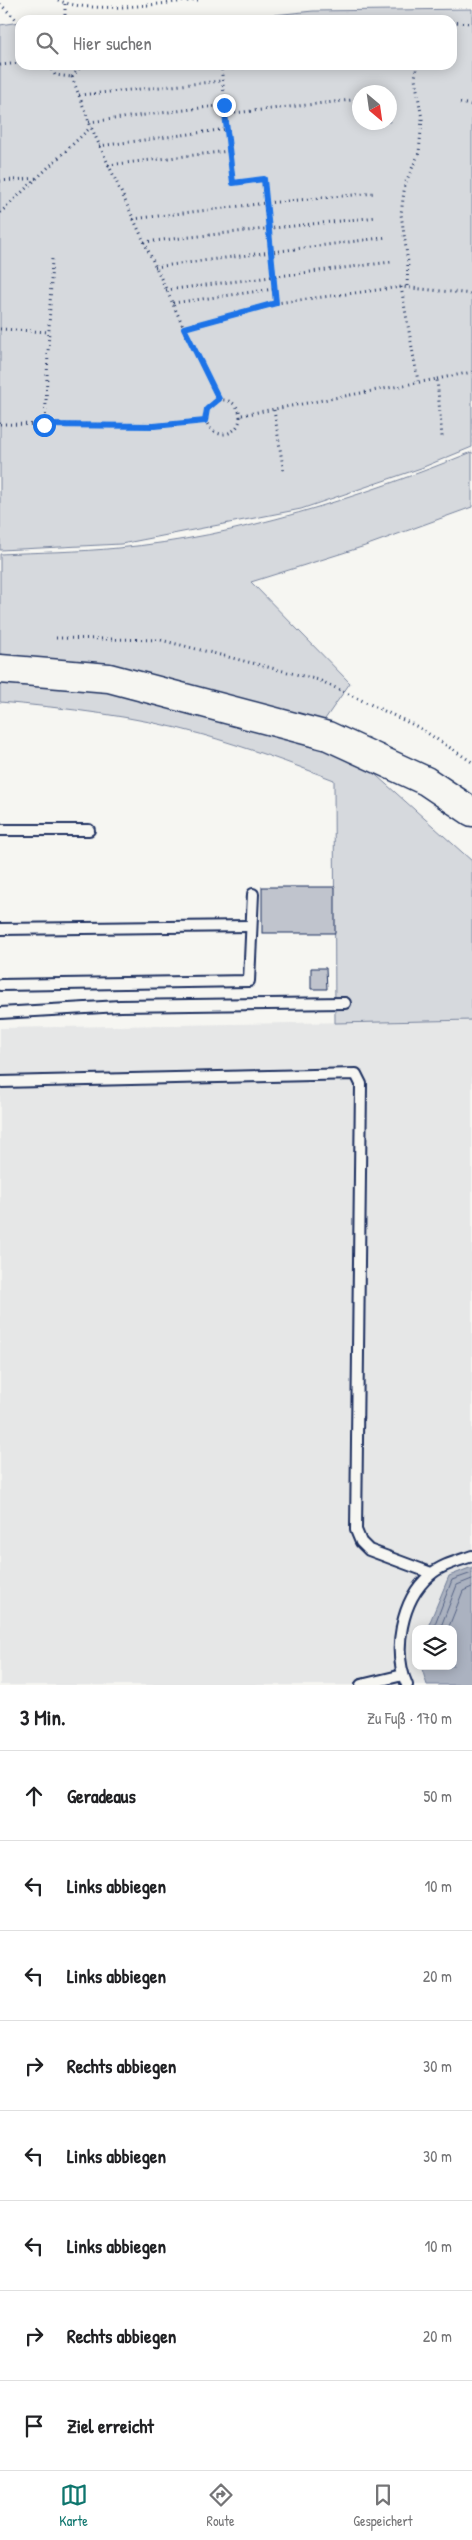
<!DOCTYPE html>
<html lang="de">
<head>
<meta charset="utf-8">
<style>
	:root { --surface:#fff; --page:#f2f2f2; --text:#202124; --muted:#757577; --line:#e0e0e0; --accent:#0f766e }
	body { margin:0; font-family:"Patrick Hand",sans-serif; background:var(--page); color:var(--text) }
	.controls { position:absolute; right:15px; bottom:15px; display:grid; overflow:hidden; border-radius:10px; box-shadow:0 2px 12px #0003 }
	.controls button { width:45px; height:45px; display:grid; place-items:center; padding:0; border:0; border-bottom:1px solid var(--line); background:var(--surface); color:var(--text); font:25px sans-serif }
	.compass { position:absolute; left:352px; top:85px; width:45px; height:45px; border-radius:50%; background:var(--surface); box-shadow:0 2px 12px #0003; rotate:151deg }
	.stop { position:absolute; width:15px; height:15px; margin:-11px; border:4px solid #1a73e8; border-radius:50%; background:#fff }
	.stop.end { background:#1a73e8; border-color:#fff; box-shadow:0 1px 5px #0008 }
	.list { margin:0; padding:0; list-style:none }
	h2 { display:flex; justify-content:space-between; align-items:center; height:65px; margin:0; padding:0 20px; font-size:21px }
	h2 small { font-size:16px; font-weight:400; color:var(--muted) }
	.list li { display:grid; grid-template-columns:32px 1fr auto; gap:15px; align-items:center; box-sizing:border-box; height:90px; padding:0 20px; border-top:1px solid var(--line) }
	.list b { display:block; font-size:19px; white-space:nowrap }
	.list em { font-size:16px; font-style:normal; color:var(--muted) }
	.icon { flex:none; width:28px; height:28px; fill:none; stroke:currentColor; stroke-width:2; stroke-linecap:round; stroke-linejoin:round }
	.map { position:relative; flex:none; width:472px; height:1685px; overflow:hidden }
	.search { position:absolute; background:var(--surface); box-shadow:0 2px 12px #0003; left:15px; right:15px; top:15px; height:55px; display:flex; align-items:center; gap:12px; box-sizing:border-box; padding:0 18px; border-radius:15px; color:var(--muted); font-size:19px }
	.sheet { height:785px; background:var(--surface) }
	nav { display:flex; justify-content:space-around; align-items:center; box-sizing:border-box; height:70px; border-top:1px solid var(--line); background:var(--surface); font-size:14px; color:var(--muted) }
	nav a { display:grid; justify-items:center; gap:2px }
	nav .on { color:var(--accent) }
	.map>svg:first-child { display:block }
	.built { fill:#e6e7e7; fill-rule:evenodd }
	.green { fill:#d6d9dd; stroke:#78849e; fill-rule:evenodd }
	.water { fill:#abb2c0; stroke:#717e99 }
	.lines { fill:none; stroke-linecap:round; stroke-linejoin:round }
	.shore { stroke:#556385; stroke-width:1 }
	.building { fill:#c0c4cd; stroke:#1b2f5e }
	.service-casing { stroke:#1b2f5e; stroke-width:14 }
	.secondary-casing { stroke:#1b2f5e; stroke-width:31 }
	.path { stroke:#1b2f5e; stroke-width:3; stroke-dasharray:1 4; stroke-linecap:butt }
	.service { stroke:#f6f6f2; stroke-width:10 }
	.secondary { stroke:#f6f6f2; stroke-width:28 }
	.route { stroke:#1a73e8; stroke-width:6 }
</style>
</head>
<body>
<div class="map">
<svg width="472" height="1685" viewBox="0 0 472 1685">
	<rect width="100%" height="100%" fill="#f6f6f2"/>
	<filter id="ink" filterUnits="userSpaceOnUse"><feTurbulence type="fractalNoise" baseFrequency=".02" numOctaves="2"/><feDisplacementMap in="SourceGraphic" scale="10" xChannelSelector="R" yChannelSelector="G"/><feConvolveMatrix kernelMatrix="1 2 1 2 8 2 1 2 1" color-interpolation-filters="sRGB"/></filter>
	<g filter="url(#ink)">
		<path class="built" d="M 472,1020 L 472,1685 L 0,1685 L 0,1028 ZM 416,1629 L 453,1629 L 453,1666 L 416,1666 Z"/>
		<g class="green">
			<path d="M 472,9 L 472,447 L 421,468 L 301,509 L 121,544 L 0,550 L 0,25 L 20,22 L 20,65 L 452,65 L 452,20 L 224,20 L 313,11 ZM 360,92 L 390,92 L 390,122 L 360,122 Z"/>
			<path d="M 472,452 L 472,507 L 365,546 L 251,582 L 350,683 L 314,735 L 358,759 L 472,861 L 472,1020 L 335,1023 L 334,780 C 290,763 246,747 200,734 C 136,716 66,708 0,702 L 0,554 C 39,552 79,552 118,548 C 238,537 361,497 472,452 Z"/>
		</g>
		<path class="water" d="M 472,1567 L 472,1685 L 427,1685 L 421,1666 L 453,1666 L 453,1629 L 427,1629 L 449,1576 Z"/>
		<g class="lines">
			<g class="shore">
				<path d="M 433,1629 L 452,1580 L 472,1573"/>
				<path d="M 440,1629 L 457,1585 L 472,1579"/>
				<path d="M 448,1629 L 463,1591 L 472,1587"/>
			</g>
		</g>
		<g class="building">
			<rect x="262" y="887" width="73" height="46"/>
			<path d="M 311,968 L 326,968 L 327,989 L 311,989 Z"/>
		</g>
		<g class="lines">
			<defs>
				<g id="service">
					<path d="M 0,830 L 89,830"/>
					<path d="M 0,929 L 251,926"/>
					<path d="M 0,985 L 249,981 L 253,894"/>
					<path d="M 0,1013 L 120,1006 L 345,1003"/>
					<path d="M 0,1082 L 356,1074 L 361,1084 L 356,1530 L 361,1542 L 369,1550 L 431,1573"/>
					<path d="M 361,1685 L 403,1675"/>
					<path d="M 407,1685 C 392,1651 401,1600 430,1575 C 441,1565 458,1561 472,1556"/>
				</g>
				<path id="secondary" d="M 0,669 L 109,678 L 328,736 L 426,781 L 472,812"/>
			</defs>
			<use href="#service" class="service-casing"/>
			<use href="#secondary" class="secondary-casing"/>
			<g class="path">
				<path d="M 58,0 C 90,15 161,3 198,0"/>
				<path d="M 0,4 L 20,23"/>
				<path d="M 65,20 L 65,0"/>
				<path d="M 452,22 L 472,23"/>
				<path d="M 0,65 L 20,63"/>
				<path d="M 50,65 L 55,75 L 72,77"/>
				<path d="M 221,65 L 233,183 L 263,179 L 276,303"/>
				<path d="M 72,77 L 91,127 L 184,328 L 276,303 L 401,287 L 472,294"/>
				<path d="M 72,77 L 82,65"/>
				<path d="M 79,95 L 222,81"/>
				<path d="M 460,103 L 472,105"/>
				<path d="M 225,114 L 352,100"/>
				<path d="M 89,122 L 225,105"/>
				<path d="M 99,146 L 227,129"/>
				<path d="M 108,165 L 229,151"/>
				<path d="M 0,181 L 38,178"/>
				<path d="M 0,213 L 91,127"/>
				<path d="M 133,219 L 266,203 L 375,193"/>
				<path d="M 144,242 L 377,217"/>
				<path d="M 155,267 L 388,237"/>
				<path d="M 407,286 L 408,262 L 401,214 L 405,184 L 419,153 L 422,119 L 415,78 L 417,65"/>
				<path d="M 401,287 L 418,381"/>
				<path d="M 166,290 L 391,262"/>
				<path d="M 173,303 L 274,289"/>
				<path d="M 184,328 L 219,399"/>
				<path d="M 0,329 L 49,332"/>
				<path d="M 437,379 L 472,372"/>
				<circle cx="223" cy="417" r="17"/>
				<path d="M 274,410 L 284,474"/>
				<path d="M 242,415 L 437,379 L 442,437"/>
				<path d="M 0,424 L 154,426 L 205,421"/>
				<path d="M 45,425 L 52,258"/>
				<path d="M 56,638 L 161,640 L 319,680 L 418,727 L 472,762"/>
			</g>
			<use href="#service" class="service"/>
			<use href="#secondary" class="secondary"/>
		</g>
	</g>
	<g class="lines" filter="url(#ink)">
		<path class="route" d="M 44,425 L 154,426 L 205,421 L 207,409 L 219,399 L 184,328 L 276,303 L 264,179 L 233,183 L 224,105"/>
	</g>
</svg>
<div class="controls">
<button><svg class="icon" aria-label="layers" viewBox="0 0 24 24"><path d="M12 4l9 5-9 5-9-5zM3 14l9 5 9-5"/></svg></button>
</div>
<svg class="compass" viewBox="-18 -18 36 36"><path d="M0-13l5 13h-10z" fill="#e53935"/><path d="M0 13l5-13h-10z" fill="#757577"/></svg>
<div class="stop" style="left:44px;top:425px"></div>
<div class="stop end" style="left:224px;top:105px"></div>
<div class="search"><svg class="icon" aria-label="search" viewBox="0 0 24 24"><circle cx="10" cy="10" r="6"/><path d="M15 15l6 6"/></svg>Hier suchen</div>
</div>
<section class="sheet">
<h2>3 Min.<small>Zu Fuß · 170 m</small></h2>
<ul class="list">
<li><svg class="icon" aria-label="ahead" viewBox="0 0 24 24"><path d="M12 20V5M6 11l6-6 6 6"/></svg><div><b>Geradeaus</b></div><em>50 m</em></li>
<li><svg class="icon" aria-label="left" viewBox="0 0 24 24"><path d="M17 20v-9H6M10 6l-5 5 5 5"/></svg><div><b>Links abbiegen</b></div><em>10 m</em></li>
<li><svg class="icon" aria-label="left" viewBox="0 0 24 24"><path d="M17 20v-9H6M10 6l-5 5 5 5"/></svg><div><b>Links abbiegen</b></div><em>20 m</em></li>
<li><svg class="icon" aria-label="right" viewBox="0 0 24 24"><path d="M7 20v-9h11M14 6l5 5-5 5"/></svg><div><b>Rechts abbiegen</b></div><em>30 m</em></li>
<li><svg class="icon" aria-label="left" viewBox="0 0 24 24"><path d="M17 20v-9H6M10 6l-5 5 5 5"/></svg><div><b>Links abbiegen</b></div><em>30 m</em></li>
<li><svg class="icon" aria-label="left" viewBox="0 0 24 24"><path d="M17 20v-9H6M10 6l-5 5 5 5"/></svg><div><b>Links abbiegen</b></div><em>10 m</em></li>
<li><svg class="icon" aria-label="right" viewBox="0 0 24 24"><path d="M7 20v-9h11M14 6l5 5-5 5"/></svg><div><b>Rechts abbiegen</b></div><em>20 m</em></li>
<li><svg class="icon" aria-label="arrive" viewBox="0 0 24 24"><path d="M6 21V4h12l-3 4 3 4H6"/></svg><div><b>Ziel erreicht</b></div></li>
</ul>
</section>
<nav>
<a class="on"><svg class="icon" aria-label="map" viewBox="0 0 24 24"><path d="M3 6l6-2 6 2 6-2v14l-6 2-6-2-6 2zM9 4v14M15 6v14"/></svg>Karte</a>
<a><svg class="icon" aria-label="directions" viewBox="0 0 24 24"><path d="M12 3l9 9-9 9-9-9zM9 14v-3h6M13 9l2 2-2 2"/></svg>Route</a>
<a><svg class="icon" aria-label="saved" viewBox="0 0 24 24"><path d="M7 4h10v16l-5-4-5 4z"/></svg>Gespeichert</a>
</nav>
</body>
</html>
